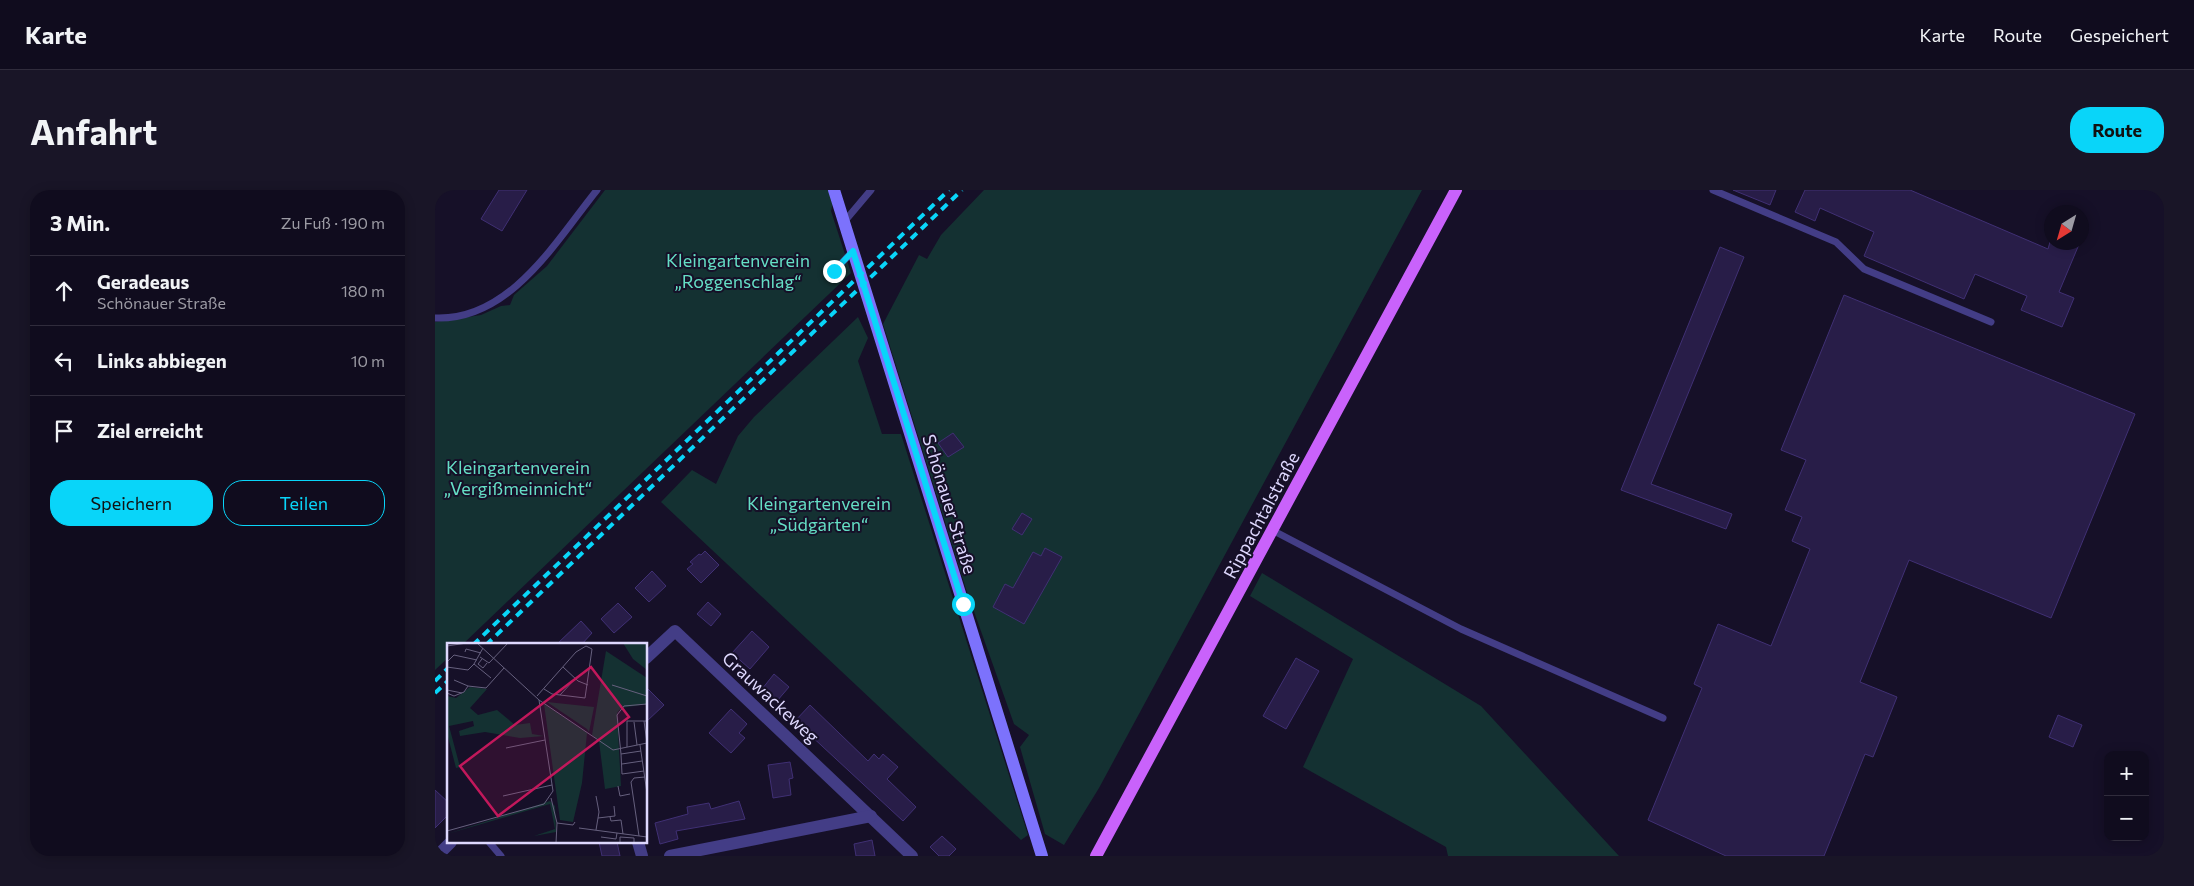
<!DOCTYPE html>
<html lang="de">
<head>
<meta charset="utf-8">
<style>
	:root { --surface:#100c1e; --page:#191527; --text:#f1f3f6; --muted:#9c9ba4; --line:#302c3c; --accent:#09d5f9 }
	body { margin:0; font-family:Commissioner,sans-serif; background:var(--page); color:var(--text) }
	.controls { position:absolute; right:15px; bottom:15px; display:grid; overflow:hidden; border-radius:10px; box-shadow:0 2px 12px #0003 }
	.controls button { width:45px; height:45px; display:grid; place-items:center; padding:0; border:0; border-bottom:1px solid var(--line); background:var(--surface); color:var(--text); font:25px sans-serif }
	.compass { position:absolute; left:1609px; top:15px; width:45px; height:45px; border-radius:50%; background:var(--surface); box-shadow:0 2px 12px #0003; rotate:217deg }
	.stop { position:absolute; width:15px; height:15px; margin:-11px; border:4px solid #09d5f9; border-radius:50%; background:#fff }
	.stop.end { background:#09d5f9; border-color:#fff; box-shadow:0 1px 5px #0008 }
	.list { margin:0; padding:0; list-style:none }
	h2 { display:flex; justify-content:space-between; align-items:center; height:65px; margin:0; padding:0 20px; font-size:21px }
	h2 small { font-size:16px; font-weight:400; color:var(--muted) }
	.list li { display:grid; grid-template-columns:32px 1fr auto; gap:15px; align-items:center; box-sizing:border-box; height:70px; padding:0 20px; border-top:1px solid var(--line) }
	.list b { display:block; font-size:19px; white-space:nowrap }
	.list p { margin:0; font-size:16px; white-space:nowrap; color:var(--muted) }
	.list em { font-size:16px; font-style:normal; color:var(--muted) }
	.actions { display:flex; gap:10px; padding:15px 20px }
	.actions a { flex:1; padding:11px 0; border:1px solid var(--accent); border-radius:20px; text-align:center; font-size:18px; color:var(--accent) }
	.actions .main { background:var(--accent); color:#111 }
	.icon { flex:none; width:28px; height:28px; fill:none; stroke:currentColor; stroke-width:2; stroke-linecap:round; stroke-linejoin:round }
	.map { position:relative; flex:none; width:1729px; height:666px; overflow:hidden; border-radius:20px }
	header { display:flex; align-items:center; gap:30px; box-sizing:border-box; height:70px; padding:0 25px; background:var(--surface); border-bottom:1px solid var(--line) }
	header strong { font-size:24px }
	nav { display:flex; gap:28px; margin-inline-start:auto; font-size:18px }
	.intro { display:flex; align-items:center; justify-content:space-between; box-sizing:border-box; height:120px; padding:0 30px }
	h1 { margin:0; font-size:35px }
	.button { padding:12px 22px; border-radius:20px; background:var(--accent); color:#111; font-size:18px; font-weight:700 }
	main { display:flex; gap:30px; padding:0 30px }
	aside { flex:1; background:var(--surface); border-radius:20px; box-shadow:0 2px 12px #0003 }
	.map>svg:first-child { display:block }
	.green { fill:#143132 }
	.building { fill:#281d48; stroke:#403074 }
	.lines { fill:none; stroke-linecap:round; stroke-linejoin:round }
	.lane { stroke:#433d86; stroke-width:7 }
	.street { stroke:#433d86; stroke-width:12 }
	.secondary { stroke:#7c72fc; stroke-width:12 }
	.primary { stroke:#c962fb; stroke-width:12 }
	.rail { stroke:#09d5f9; stroke-width:4; stroke-dasharray:8 6; stroke-linecap:butt }
	.route { stroke:#09d5f9; stroke-width:6 }
	.labels { text-anchor:middle; dominant-baseline:central; stroke-width:4; stroke-linejoin:round; paint-order:stroke }
	.park-label { font-size:18px; fill:#65dec5; stroke:#161028 }
	.street-label { font-size:18px; fill:#ded8fe; stroke:#161028 }
	.inset-road { fill:none; stroke:#66607e; stroke-width:1 }
	.view { fill:#c2185b; fill-opacity:0.15; stroke:#c2185b; stroke-width:2.5 }
	.inset-edge { fill:none; stroke:#ded8fe; stroke-width:2.5 }
</style>
</head>
<body>
<header>
<strong>Karte</strong>
<nav><a>Karte</a><a>Route</a><a>Gespeichert</a></nav>
</header>
<div class="intro"><h1>Anfahrt</h1><a class="button">Route</a></div>
<main>
<aside>
<h2>3 Min.<small>Zu Fuß · 190 m</small></h2>
<ul class="list">
<li><svg class="icon" aria-label="ahead" viewBox="0 0 24 24"><path d="M12 20V5M6 11l6-6 6 6"/></svg><div><b>Geradeaus</b><p>Schönauer Straße</p></div><em>180 m</em></li>
<li><svg class="icon" aria-label="left" viewBox="0 0 24 24"><path d="M17 20v-9H6M10 6l-5 5 5 5"/></svg><div><b>Links abbiegen</b></div><em>10 m</em></li>
<li><svg class="icon" aria-label="arrive" viewBox="0 0 24 24"><path d="M6 21V4h12l-3 4 3 4H6"/></svg><div><b>Ziel erreicht</b></div></li>
</ul>
<div class="actions"><a class="main">Speichern</a><a>Teilen</a></div>
</aside>
<div class="map">
<svg width="1729" height="666" viewBox="0 0 1729 666">
	<rect width="100%" height="100%" fill="#161028"/>
	<g class="green">
		<path d="M 170,0 L 401,0 L 396,21 L 416,83 L 27,455 L 14,455 L 14,467 L 0,480 L 0,132 L 46,125 L 66,116 L 75,115 L 79,105 L 112,76 Z"/>
		<path d="M 549,0 L 987,0 L 664,598 L 629,655 L 610,644 L 585,557 L 594,545 L 579,534 L 531,399 L 448,134 L 484,65 L 492,69 L 506,45 Z"/>
		<path d="M 423,127 L 433,148 L 423,171 L 447,244 L 466,244 L 593,645 L 586,650 L 226,312 L 257,280 L 281,294 L 303,246 L 319,227 Z"/>
		<path d="M 827,383 L 1046,516 L 1184,666 L 1013,666 L 1011,657 L 868,577 L 918,469 L 815,406 Z"/>
	</g>
	<g class="building">
		<path d="M 64,0 L 92,0 L 67,41 L 46,29 Z"/>
		<path d="M 1298,0 L 1341,0 L 1335,15 Z"/>
		<path d="M 1370,0 L 1475,0 L 1613,59 L 1615,52 L 1645,52 L 1624,102 L 1639,108 L 1627,137 L 1586,120 L 1592,106 L 1540,84 L 1529,109 L 1429,66 L 1439,42 L 1385,18 L 1380,31 L 1360,22 Z"/>
		<path d="M 1285,57 L 1309,67 L 1216,294 L 1297,324 L 1291,339 L 1186,300 Z"/>
		<path d="M 1409,105 L 1700,224 L 1616,428 L 1474,370 L 1425,492 L 1462,507 L 1438,567 L 1430,564 L 1389,666 L 1291,666 L 1213,630 L 1267,498 L 1259,494 L 1283,434 L 1336,456 L 1375,359 L 1357,351 L 1367,327 L 1350,320 L 1371,270 L 1346,260 Z"/>
		<path d="M 518,243 L 529,257 L 513,267 L 503,253 Z"/>
		<path d="M 587,323 L 597,329 L 587,345 L 577,339 Z"/>
		<path d="M 610,358 L 627,367 L 589,434 L 558,417 L 570,394 L 578,398 L 598,362 L 606,366 Z"/>
		<path d="M 270,361 L 284,375 L 266,393 L 252,379 L 258,374 L 255,372 L 264,364 L 266,365 Z"/>
		<path d="M 217,381 L 231,396 L 214,412 L 200,398 Z"/>
		<path d="M 273,412 L 286,424 L 276,436 L 262,424 Z"/>
		<path d="M 183,413 L 197,427 L 179,443 L 166,429 Z"/>
		<path d="M 146,431 L 157,443 L 146,455 L 121,455 Z"/>
		<path d="M 317,441 L 334,457 L 315,479 L 297,463 Z"/>
		<path d="M 861,468 L 884,481 L 851,539 L 828,526 Z"/>
		<path d="M 339,484 L 354,497 L 342,511 L 327,499 Z"/>
		<path d="M 211,497 L 229,515 L 211,532 Z"/>
		<path d="M 375,515 L 433,571 L 439,564 L 444,569 L 448,564 L 463,577 L 452,589 L 481,617 L 468,631 L 360,531 Z"/>
		<path d="M 296,519 L 312,534 L 304,543 L 310,548 L 296,563 L 274,543 Z"/>
		<path d="M 1623,525 L 1647,535 L 1638,557 L 1614,547 Z"/>
		<path d="M 355,572 L 358,588 L 354,589 L 356,605 L 338,608 L 333,575 Z"/>
		<path d="M 0,600 L 14,613 L 14,624 L 0,638 Z"/>
		<path d="M 304,611 L 310,629 L 241,641 L 243,649 L 225,654 L 220,633 L 253,624 L 252,617 L 274,613 L 276,619 Z"/>
		<path d="M 507,646 L 521,659 L 514,666 L 504,666 L 495,657 Z"/>
		<path d="M 437,650 L 440,666 L 421,666 L 419,654 Z"/>
		<path d="M 164,652 L 182,652 L 185,666 L 167,666 Z"/>
	</g>
	<g class="lines">
		<g class="lane">
			<path d="M 1278,0 L 1401,52 L 1429,79 L 1556,132"/>
			<path d="M 409,32 L 436,0"/>
			<path d="M 399,81 L 418,61"/>
			<path d="M 0,128 C 75,131 121,51 162,0"/>
			<path d="M 837,340 L 1026,439 L 1228,528"/>
			<path d="M 54,652 L 66,666"/>
		</g>
		<g class="street">
			<path d="M 211,468 L 240,441 L 477,666"/>
			<path d="M 203,652 L 207,666"/>
			<path d="M 2,666 L 16,652"/>
			<path d="M 235,666 L 436,626"/>
		</g>
		<path class="secondary" d="M 399,0 L 607,666"/>
		<path class="primary" d="M 661,666 L 1021,0"/>
		<g class="rail">
			<path d="M 38,455 L 514,0"/>
			<path d="M 51,455 L 527,0"/>
			<path d="M 0,491 L 14,477"/>
			<path d="M 0,503 L 14,490"/>
		</g>
	</g>
	<g class="lines">
		<path class="route" d="M 399,81 L 418,61 L 528,414"/>
	</g>
	<g class="labels">
		<g class="park-label">
			<text x="303" y="70">Kleingartenverein<tspan x="303" dy="21">„Roggenschlag“</tspan></text>
			<text x="83" y="277">Kleingartenverein<tspan x="83" dy="21">„Vergißmeinnicht“</tspan></text>
			<text x="384" y="313">Kleingartenverein<tspan x="384" dy="21">„Südgärten“</tspan></text>
		</g>
		<g class="street-label">
			<text transform="translate(515 314) rotate(73)">Schönauer Straße</text>
			<text transform="translate(826 325) rotate(-62)">Rippachtalstraße</text>
			<text transform="translate(336 507) rotate(43)">Grauwackeweg</text>
		</g>
	</g>
	<g transform="translate(12 453)">
		<rect width="200" height="200" fill="#161028"/>
		<path d="M 176,0 L 200,0 L 200,27 L 186,16 ZM 159,8 L 200,35 L 200,61 L 174,65 L 170,70 L 174,143 L 158,146 L 152,98 L 145,92 ZM 23,44 L 40,46 L 23,65 L 31,72 L 50,67 L 68,82 L 83,80 L 85,91 L 97,93 L 73,95 L 38,89 L 13,93 L 12,88 L 27,83 L 26,78 L 2,83 L 13,124 L 9,125 L 0,90 L 0,53 L 9,55 ZM 100,59 L 147,64 L 142,89 L 140,86 ZM 97,61 L 140,90 L 135,140 L 126,179 L 113,177 ZM 103,158 L 108,163 L 109,189 L 87,193 L 108,186 L 103,161 L 0,191 Z" fill="#143132"/>
		<path class="inset-road" d="M 0,3 L 20,0M 36,5 L 27,21 L 44,35M 18,9 L 19,6 L 34,10M 33,14 L 42,20 L 61,0M 35,16 L 31,21 L 36,25 L 40,20M 0,19 L 7,12 L 30,17M 0,24 L 21,27 L 27,21M 116,24 L 131,38 L 141,42M 7,37 L 21,43M 165,42 L 200,53M 0,47 L 15,50M 0,50 L 7,53 L 17,49 L 21,43 L 39,45 L 57,25M 113,52 L 128,36M 90,53 L 129,9 L 139,3 L 145,6 L 138,55 L 105,51 L 97,46M 92,57 L 166,107 L 200,100M 197,78 L 200,100M 187,79 L 190,102M 193,102 L 200,150M 180,104 L 180,78 L 200,78M 59,105 L 98,97M 194,108 L 174,111 L 170,72 L 177,63 L 200,61M 174,111 L 175,131 L 197,128M 175,121 L 195,118M 171,143 L 173,153 L 183,151M 56,153 L 105,142M 104,155 L 110,180 L 109,200M 163,174 L 164,178 L 174,177 L 176,191M 151,175 L 168,173 L 167,163M 110,180 L 126,182 L 128,179M 132,185 L 200,194M 149,187 L 152,169 L 149,153M 0,188 L 97,161 L 106,148 L 92,57 L 30,0M 192,193 L 184,139 L 187,135 L 198,134M 154,194 L 169,196 L 170,190M 173,200 L 173,194 L 187,195 L 187,200"/>
		<path class="view" d="M 144,24 L 182,74 L 51,173 L 13,123 Z"/>
		<rect width="200" height="200" class="inset-edge"/>
	</g>
</svg>
<div class="controls">
<button>+</button>
<button>−</button>
</div>
<svg class="compass" viewBox="-18 -18 36 36"><path d="M0-13l5 13h-10z" fill="#e53935"/><path d="M0 13l5-13h-10z" fill="#9c9ba4"/></svg>
<div class="stop" style="left:528px;top:414px"></div>
<div class="stop end" style="left:399px;top:81px"></div>
</div>
</main>
</body>
</html>
